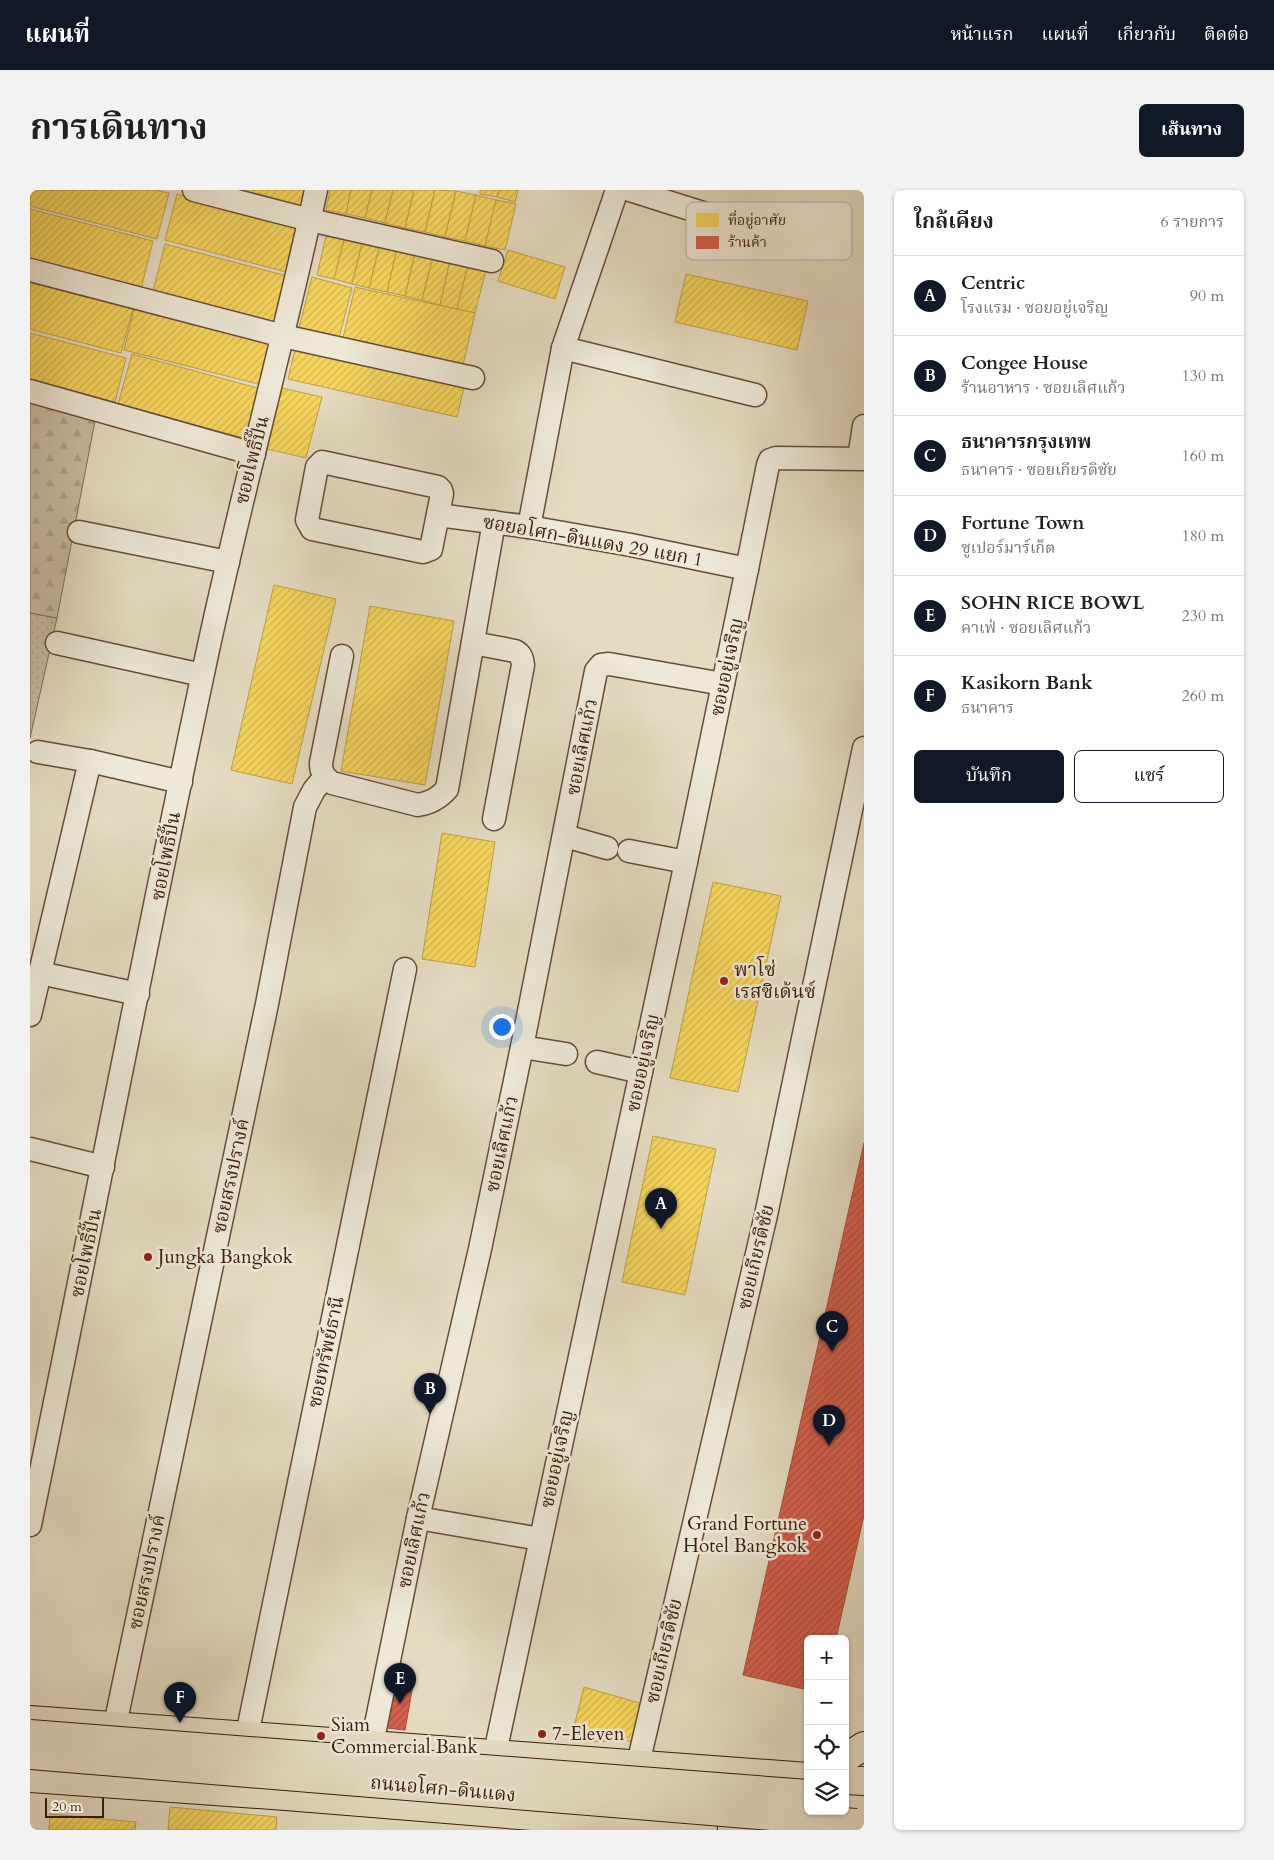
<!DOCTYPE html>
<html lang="th">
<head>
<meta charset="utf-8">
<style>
	:root { --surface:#fff; --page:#f2f2f2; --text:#202124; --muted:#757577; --line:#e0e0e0; --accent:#111827 }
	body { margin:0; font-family:Cardo,"Noto Serif Thai",serif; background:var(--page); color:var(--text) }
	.controls { position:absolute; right:15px; bottom:15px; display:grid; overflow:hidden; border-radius:8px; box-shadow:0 1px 4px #0004 }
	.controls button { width:45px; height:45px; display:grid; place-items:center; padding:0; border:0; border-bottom:1px solid var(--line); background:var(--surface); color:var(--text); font:25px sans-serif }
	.scale { position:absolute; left:15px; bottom:12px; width:59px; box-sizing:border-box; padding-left:5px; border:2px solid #3d1d0a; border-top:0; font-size:14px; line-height:18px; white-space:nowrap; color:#3d1d0a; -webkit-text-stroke:4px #ede8d7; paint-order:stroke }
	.you { position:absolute; left:471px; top:836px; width:18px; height:18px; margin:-12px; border:4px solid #fff; border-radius:50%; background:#1a73e8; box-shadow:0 0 0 8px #1a73e833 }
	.badge { display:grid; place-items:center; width:32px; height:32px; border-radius:50%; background:var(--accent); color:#fff; font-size:16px; font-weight:700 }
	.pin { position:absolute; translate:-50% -41px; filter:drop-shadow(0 1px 2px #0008) }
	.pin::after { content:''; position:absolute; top:26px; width:18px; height:15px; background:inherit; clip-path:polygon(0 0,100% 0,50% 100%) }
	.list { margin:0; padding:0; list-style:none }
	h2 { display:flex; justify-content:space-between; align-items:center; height:65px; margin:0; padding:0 20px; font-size:21px }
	h2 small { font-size:16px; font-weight:400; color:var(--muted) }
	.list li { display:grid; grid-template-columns:32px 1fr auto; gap:15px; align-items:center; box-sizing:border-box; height:80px; padding:0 20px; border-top:1px solid var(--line) }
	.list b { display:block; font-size:19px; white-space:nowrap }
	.list p { margin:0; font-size:16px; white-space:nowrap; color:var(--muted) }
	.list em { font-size:16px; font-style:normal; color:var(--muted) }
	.actions { display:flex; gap:10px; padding:15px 20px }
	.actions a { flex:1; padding:11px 0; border:1px solid var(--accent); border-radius:8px; text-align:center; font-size:18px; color:var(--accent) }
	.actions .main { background:var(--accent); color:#fff }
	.icon { flex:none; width:28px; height:28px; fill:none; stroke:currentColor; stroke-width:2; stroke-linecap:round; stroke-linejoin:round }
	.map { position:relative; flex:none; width:834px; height:1640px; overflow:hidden; border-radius:8px }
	header { display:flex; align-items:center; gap:30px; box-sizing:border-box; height:70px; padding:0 25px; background:var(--accent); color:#fff }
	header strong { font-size:24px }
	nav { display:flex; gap:28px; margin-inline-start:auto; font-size:18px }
	.intro { display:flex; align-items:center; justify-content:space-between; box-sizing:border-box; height:120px; padding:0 30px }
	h1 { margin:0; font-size:35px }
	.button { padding:12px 22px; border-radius:8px; background:var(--accent); color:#fff; font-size:18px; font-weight:700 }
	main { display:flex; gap:30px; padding:0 30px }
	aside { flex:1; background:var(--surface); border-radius:8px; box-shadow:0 1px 4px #0004 }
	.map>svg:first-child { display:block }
	.grass { fill:url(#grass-dots); stroke:#826c56 }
	.forest { fill:url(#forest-firs); stroke:#826c56 }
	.homes { fill:url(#homes-hatch); stroke:#be9e43 }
	.shops { fill:url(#shops-hatch); stroke:#a84c39 }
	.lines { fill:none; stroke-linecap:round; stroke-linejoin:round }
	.street-casing { stroke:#674c38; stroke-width:25 }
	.primary-casing { stroke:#3d1d0a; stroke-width:30 }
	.street { stroke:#ede8d7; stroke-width:22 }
	.primary { stroke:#e4dbc1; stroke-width:28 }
	.primary-bridge-casing { stroke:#3d1d0a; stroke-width:30; stroke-linecap:butt }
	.primary-bridge { stroke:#e4dbc1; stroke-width:28 }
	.poi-dot { fill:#8f2418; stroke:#ede8d7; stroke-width:2 }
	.labels { text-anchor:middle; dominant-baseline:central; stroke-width:5; stroke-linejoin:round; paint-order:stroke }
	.street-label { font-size:19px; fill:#3d1d0a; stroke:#ede8d7 }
	.poi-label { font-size:19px; fill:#3d1d0a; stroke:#ede8d7; text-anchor:start }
	.key { fill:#ede8d7; stroke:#b8ab9a; stroke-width:1 }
	.key-label { font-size:14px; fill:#3d1d0a }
</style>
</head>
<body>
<header>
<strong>แผนที่</strong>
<nav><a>หน้าแรก</a><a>แผนที่</a><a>เกี่ยวกับ</a><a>ติดต่อ</a></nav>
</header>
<div class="intro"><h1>การเดินทาง</h1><a class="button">เส้นทาง</a></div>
<main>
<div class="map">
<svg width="834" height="1640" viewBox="0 0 834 1640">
	<defs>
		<pattern id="grass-dots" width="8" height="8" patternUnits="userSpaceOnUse" patternTransform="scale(1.25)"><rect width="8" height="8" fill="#c8bba2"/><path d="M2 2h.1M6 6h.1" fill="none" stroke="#ada08a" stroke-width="1.8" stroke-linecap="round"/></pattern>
		<pattern id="forest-firs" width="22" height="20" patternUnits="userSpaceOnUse" patternTransform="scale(1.25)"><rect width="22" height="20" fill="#c8bba2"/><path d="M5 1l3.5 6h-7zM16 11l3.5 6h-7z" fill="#ada08a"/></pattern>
		<pattern id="homes-hatch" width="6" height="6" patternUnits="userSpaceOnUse" patternTransform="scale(1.25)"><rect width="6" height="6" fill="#f6d55c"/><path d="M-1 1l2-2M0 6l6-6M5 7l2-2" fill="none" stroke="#d4b64f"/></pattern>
		<pattern id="shops-hatch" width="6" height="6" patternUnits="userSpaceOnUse" patternTransform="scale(1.25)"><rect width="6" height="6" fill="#d6604d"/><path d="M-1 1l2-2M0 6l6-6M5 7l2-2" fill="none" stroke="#af4f3e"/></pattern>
	</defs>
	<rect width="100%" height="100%" fill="#e4dbc1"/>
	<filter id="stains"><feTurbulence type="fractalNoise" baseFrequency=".004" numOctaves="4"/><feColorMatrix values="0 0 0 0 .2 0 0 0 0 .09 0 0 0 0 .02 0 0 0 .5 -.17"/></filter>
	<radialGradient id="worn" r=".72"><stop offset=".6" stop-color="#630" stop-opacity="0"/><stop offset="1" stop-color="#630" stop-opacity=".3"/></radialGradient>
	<path class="grass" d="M 0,423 L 27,428 L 0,548 Z"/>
	<path class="forest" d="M 0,212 L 65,231 L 27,428 L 0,423 Z"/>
	<g class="homes">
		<path d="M 0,0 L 126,0 L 139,3 L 127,49 L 0,16 Z"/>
		<path d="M 205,0 L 279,0 L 275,17 Z"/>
		<path d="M 300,0 L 321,0 L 316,24 L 296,20 Z"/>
		<path d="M 321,0 L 342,0 L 335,28 L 316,24 Z"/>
		<path d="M 342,0 L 363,0 L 355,33 L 335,28 Z"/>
		<path d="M 363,0 L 384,0 L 375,38 L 355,33 Z"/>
		<path d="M 384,0 L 405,0 L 395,42 L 375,38 Z"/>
		<path d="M 405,0 L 426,1 L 415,47 L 395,42 Z"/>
		<path d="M 450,0 L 469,0 L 467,7 L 450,4 Z"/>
		<path d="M 469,0 L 488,0 L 485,12 L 467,7 Z"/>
		<path d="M 426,1 L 446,5 L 435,51 L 415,47 Z"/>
		<path d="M 147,4 L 273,36 L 260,83 L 135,50 Z"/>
		<path d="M 446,5 L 466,10 L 455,56 L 435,51 Z"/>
		<path d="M 466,10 L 486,14 L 475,60 L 455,56 Z"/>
		<path d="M 0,19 L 123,51 L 111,99 L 0,70 Z"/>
		<path d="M 297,42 L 315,46 L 304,89 L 287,85 Z"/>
		<path d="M 315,46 L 333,50 L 322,94 L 304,89 Z"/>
		<path d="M 333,50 L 350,54 L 339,98 L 322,94 Z"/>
		<path d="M 135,54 L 261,87 L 248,134 L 123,101 Z"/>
		<path d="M 350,54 L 367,59 L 357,102 L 339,98 Z"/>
		<path d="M 367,59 L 385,63 L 375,106 L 357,102 Z"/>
		<path d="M 478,60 L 535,77 L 525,109 L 468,91 Z"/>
		<path d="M 385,63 L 403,67 L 392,110 L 375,106 Z"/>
		<path d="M 403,67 L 420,71 L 410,115 L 392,110 Z"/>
		<path d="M 420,71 L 438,75 L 427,119 L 410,115 Z"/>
		<path d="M 438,75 L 456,80 L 445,123 L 427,119 Z"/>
		<path d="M 656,84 L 778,111 L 767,160 L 645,132 Z"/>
		<path d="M 0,87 L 104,115 L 91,163 L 0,139 Z"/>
		<path d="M 282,87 L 322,98 L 309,148 L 269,138 Z"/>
		<path d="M 325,97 L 445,123 L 433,175 L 313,148 Z"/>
		<path d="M 105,115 L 243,151 L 232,195 L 94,160 Z"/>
		<path d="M 0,143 L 96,168 L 85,212 L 0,190 Z"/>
		<path d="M 266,155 L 435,193 L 427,227 L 258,189 Z"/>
		<path d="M 102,164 L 231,199 L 217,249 L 88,214 Z"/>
		<path d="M 252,198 L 292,207 L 276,268 L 237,259 Z"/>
		<path d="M 244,395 L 306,409 L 262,594 L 201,580 Z"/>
		<path d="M 340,416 L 424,431 L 395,595 L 311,581 Z"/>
		<path d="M 412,643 L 465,652 L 445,777 L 392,769 Z"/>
		<path d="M 683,692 L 751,706 L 708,902 L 640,888 Z"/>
		<path d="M 623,946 L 686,959 L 655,1105 L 592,1092 Z"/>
		<path d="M 554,1497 L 613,1514 L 603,1551 L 540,1552 Z"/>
		<path d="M 140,1617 L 247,1627 L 246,1640 L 138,1640 Z"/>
		<path d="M 20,1624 L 106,1632 L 105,1640 L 19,1640 Z"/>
	</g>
	<g class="shops">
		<path d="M 834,953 L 834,1325 L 806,1449 L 778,1449 L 778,1500 L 713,1485 Z"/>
		<path d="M 367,1487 L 384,1489 L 375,1540 L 357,1538 Z"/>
	</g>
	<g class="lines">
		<defs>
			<g id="street">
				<path d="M 164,0 L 280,30 L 462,71"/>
				<path d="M 600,0 L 679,25"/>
				<path d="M 0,80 L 253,146 L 443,188"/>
				<path d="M 533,158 L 725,205"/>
				<path d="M 0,201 L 224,264"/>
				<path d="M 829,268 L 834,236"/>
				<path d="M 292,272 L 408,297 L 411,300 L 412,304 L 401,359 L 393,362 L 282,339 L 277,330 L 287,277 Z"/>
				<path d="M 408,325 L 499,337 L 601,355 L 717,379"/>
				<path d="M 499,337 L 533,158 L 587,0"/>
				<path d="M 49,342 L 198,372"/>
				<path d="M 27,453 L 172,485"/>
				<path d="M 443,453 L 485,461 C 491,464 492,468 493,475 L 464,629"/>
				<path d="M 312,466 L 291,573 C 291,583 294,587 302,593 L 388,615 C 401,613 409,608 417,599 L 464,332"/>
				<path d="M 8,562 L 60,571 L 151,592"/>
				<path d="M 535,646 L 577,658"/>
				<path d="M 599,661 L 656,672"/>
				<path d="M 10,783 L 108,804"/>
				<path d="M 0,825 L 60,571"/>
				<path d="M 492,857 L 536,864"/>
				<path d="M 567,872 L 611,882"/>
				<path d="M 0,959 L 73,977"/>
				<path d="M 388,1328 L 510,1349"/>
				<path d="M 0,1335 C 58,1053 112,770 172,488 C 206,324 251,163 286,0"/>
				<path d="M 85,1535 L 237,814 L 275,617 L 284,600 L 294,588"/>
				<path d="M 217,1545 L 375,779"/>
				<path d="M 342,1554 L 388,1328 L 450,1059 L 492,857 L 566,481 L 571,475 L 579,474 L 693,494"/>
				<path d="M 465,1563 L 656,672 L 717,379 L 738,275 L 740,270 L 746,268 L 834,269"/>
				<path d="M 608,1574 L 736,1025 L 834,558"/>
			</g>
			<g id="primary">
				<path d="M 0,1530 L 778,1587"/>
				<path d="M 815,1568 L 834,1556"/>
				<path d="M 0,1588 L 256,1606 L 673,1640"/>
				<path d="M 815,1590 L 834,1591"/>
			</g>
		</defs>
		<use href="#street" class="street-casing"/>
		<use href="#primary" class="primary-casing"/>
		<use href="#street" class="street"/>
		<use href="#primary" class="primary"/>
		<defs>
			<g id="primary-bridge">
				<path d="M 0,1544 L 778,1604"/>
				<path d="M 0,1565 L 826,1633"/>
			</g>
		</defs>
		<use href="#primary-bridge" class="primary-bridge-casing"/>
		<use href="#primary-bridge" class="primary-bridge"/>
	</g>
	<g class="poi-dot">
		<circle cx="694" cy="791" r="5"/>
		<circle cx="118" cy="1067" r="5"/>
		<circle cx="787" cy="1345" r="5"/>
		<circle cx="512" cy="1544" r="5"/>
		<circle cx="291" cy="1546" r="5"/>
	</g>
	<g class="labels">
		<g class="street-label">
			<text transform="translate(222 270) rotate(-76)">ซอยโพธิ์ปั้น</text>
			<text transform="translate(563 351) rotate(10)">ซอยอโศก-ดินแดง 29 แยก 1</text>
			<text transform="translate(697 477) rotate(-78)">ซอยอยู่เจริญ</text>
			<text transform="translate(552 557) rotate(-79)">ซอยเลิศแก้ว</text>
			<text transform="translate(136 666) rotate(-79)">ซอยโพธิ์ปั้น</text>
			<text transform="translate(613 873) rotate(-78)">ซอยอยู่เจริญ</text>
			<text transform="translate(472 954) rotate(-78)">ซอยเลิศแก้ว</text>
			<text transform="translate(201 986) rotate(-78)">ซอยสรงปรางค์</text>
			<text transform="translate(56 1063) rotate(-78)">ซอยโพธิ์ปั้น</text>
			<text transform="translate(726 1067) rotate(-77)">ซอยเกียรติชัย</text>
			<text transform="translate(296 1162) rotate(-78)">ซอยทรัพย์ธานี</text>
			<text transform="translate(527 1269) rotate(-78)">ซอยอยู่เจริญ</text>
			<text transform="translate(384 1350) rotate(-78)">ซอยเลิศแก้ว</text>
			<text transform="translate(117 1382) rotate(-78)">ซอยสรงปรางค์</text>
			<text transform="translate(634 1461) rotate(-77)">ซอยเกียรติชัย</text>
			<text transform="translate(413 1599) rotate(5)">ถนนอโศก-ดินแดง</text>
		</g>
		<g class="poi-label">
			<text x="704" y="780">พาโซ่<tspan x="704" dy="22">เรสซิเด้นซ์</tspan></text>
			<text x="128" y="1067">Jungka Bangkok</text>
			<text x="777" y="1334" text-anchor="end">Grand Fortune<tspan x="777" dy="22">Hotel Bangkok</tspan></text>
			<text x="301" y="1535">Siam<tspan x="301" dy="22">Commercial Bank</tspan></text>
			<text x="522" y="1544">7-Eleven</text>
		</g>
	</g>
	<rect x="656" y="12" width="166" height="58" rx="8" class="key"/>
	<rect x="666" y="23" width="23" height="14" fill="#f6d55c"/>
	<rect x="666" y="46" width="23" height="13" fill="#d6604d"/>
	<g class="key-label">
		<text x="698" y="35">ที่อยู่อาศัย</text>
		<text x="698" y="57">ร้านค้า</text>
	</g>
	<rect width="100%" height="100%" filter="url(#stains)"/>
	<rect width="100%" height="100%" fill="url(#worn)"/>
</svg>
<div class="controls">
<button>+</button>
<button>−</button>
<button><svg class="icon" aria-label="locate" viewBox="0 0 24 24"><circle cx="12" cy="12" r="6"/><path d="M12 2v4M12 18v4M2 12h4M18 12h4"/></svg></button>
<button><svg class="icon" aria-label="layers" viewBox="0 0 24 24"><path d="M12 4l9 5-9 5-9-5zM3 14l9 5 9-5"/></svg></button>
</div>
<div class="scale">20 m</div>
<div class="you"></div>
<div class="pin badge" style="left:631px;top:1039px">A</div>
<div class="pin badge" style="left:400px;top:1224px">B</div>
<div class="pin badge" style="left:802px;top:1162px">C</div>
<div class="pin badge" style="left:799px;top:1256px">D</div>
<div class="pin badge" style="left:370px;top:1514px">E</div>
<div class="pin badge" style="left:150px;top:1533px">F</div>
</div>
<aside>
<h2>ใกล้เคียง<small>6 รายการ</small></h2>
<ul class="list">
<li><span class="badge">A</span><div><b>Centric</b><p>โรงแรม · ซอยอยู่เจริญ</p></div><em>90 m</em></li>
<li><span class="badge">B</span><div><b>Congee House</b><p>ร้านอาหาร · ซอยเลิศแก้ว</p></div><em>130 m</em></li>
<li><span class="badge">C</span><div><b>ธนาคารกรุงเทพ</b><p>ธนาคาร · ซอยเกียรติชัย</p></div><em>160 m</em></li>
<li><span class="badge">D</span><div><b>Fortune Town</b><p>ซูเปอร์มาร์เก็ต</p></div><em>180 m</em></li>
<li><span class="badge">E</span><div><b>SOHN RICE BOWL</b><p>คาเฟ่ · ซอยเลิศแก้ว</p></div><em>230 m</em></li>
<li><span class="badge">F</span><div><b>Kasikorn Bank</b><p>ธนาคาร</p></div><em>260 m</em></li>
</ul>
<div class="actions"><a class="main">บันทึก</a><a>แชร์</a></div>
</aside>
</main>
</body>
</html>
